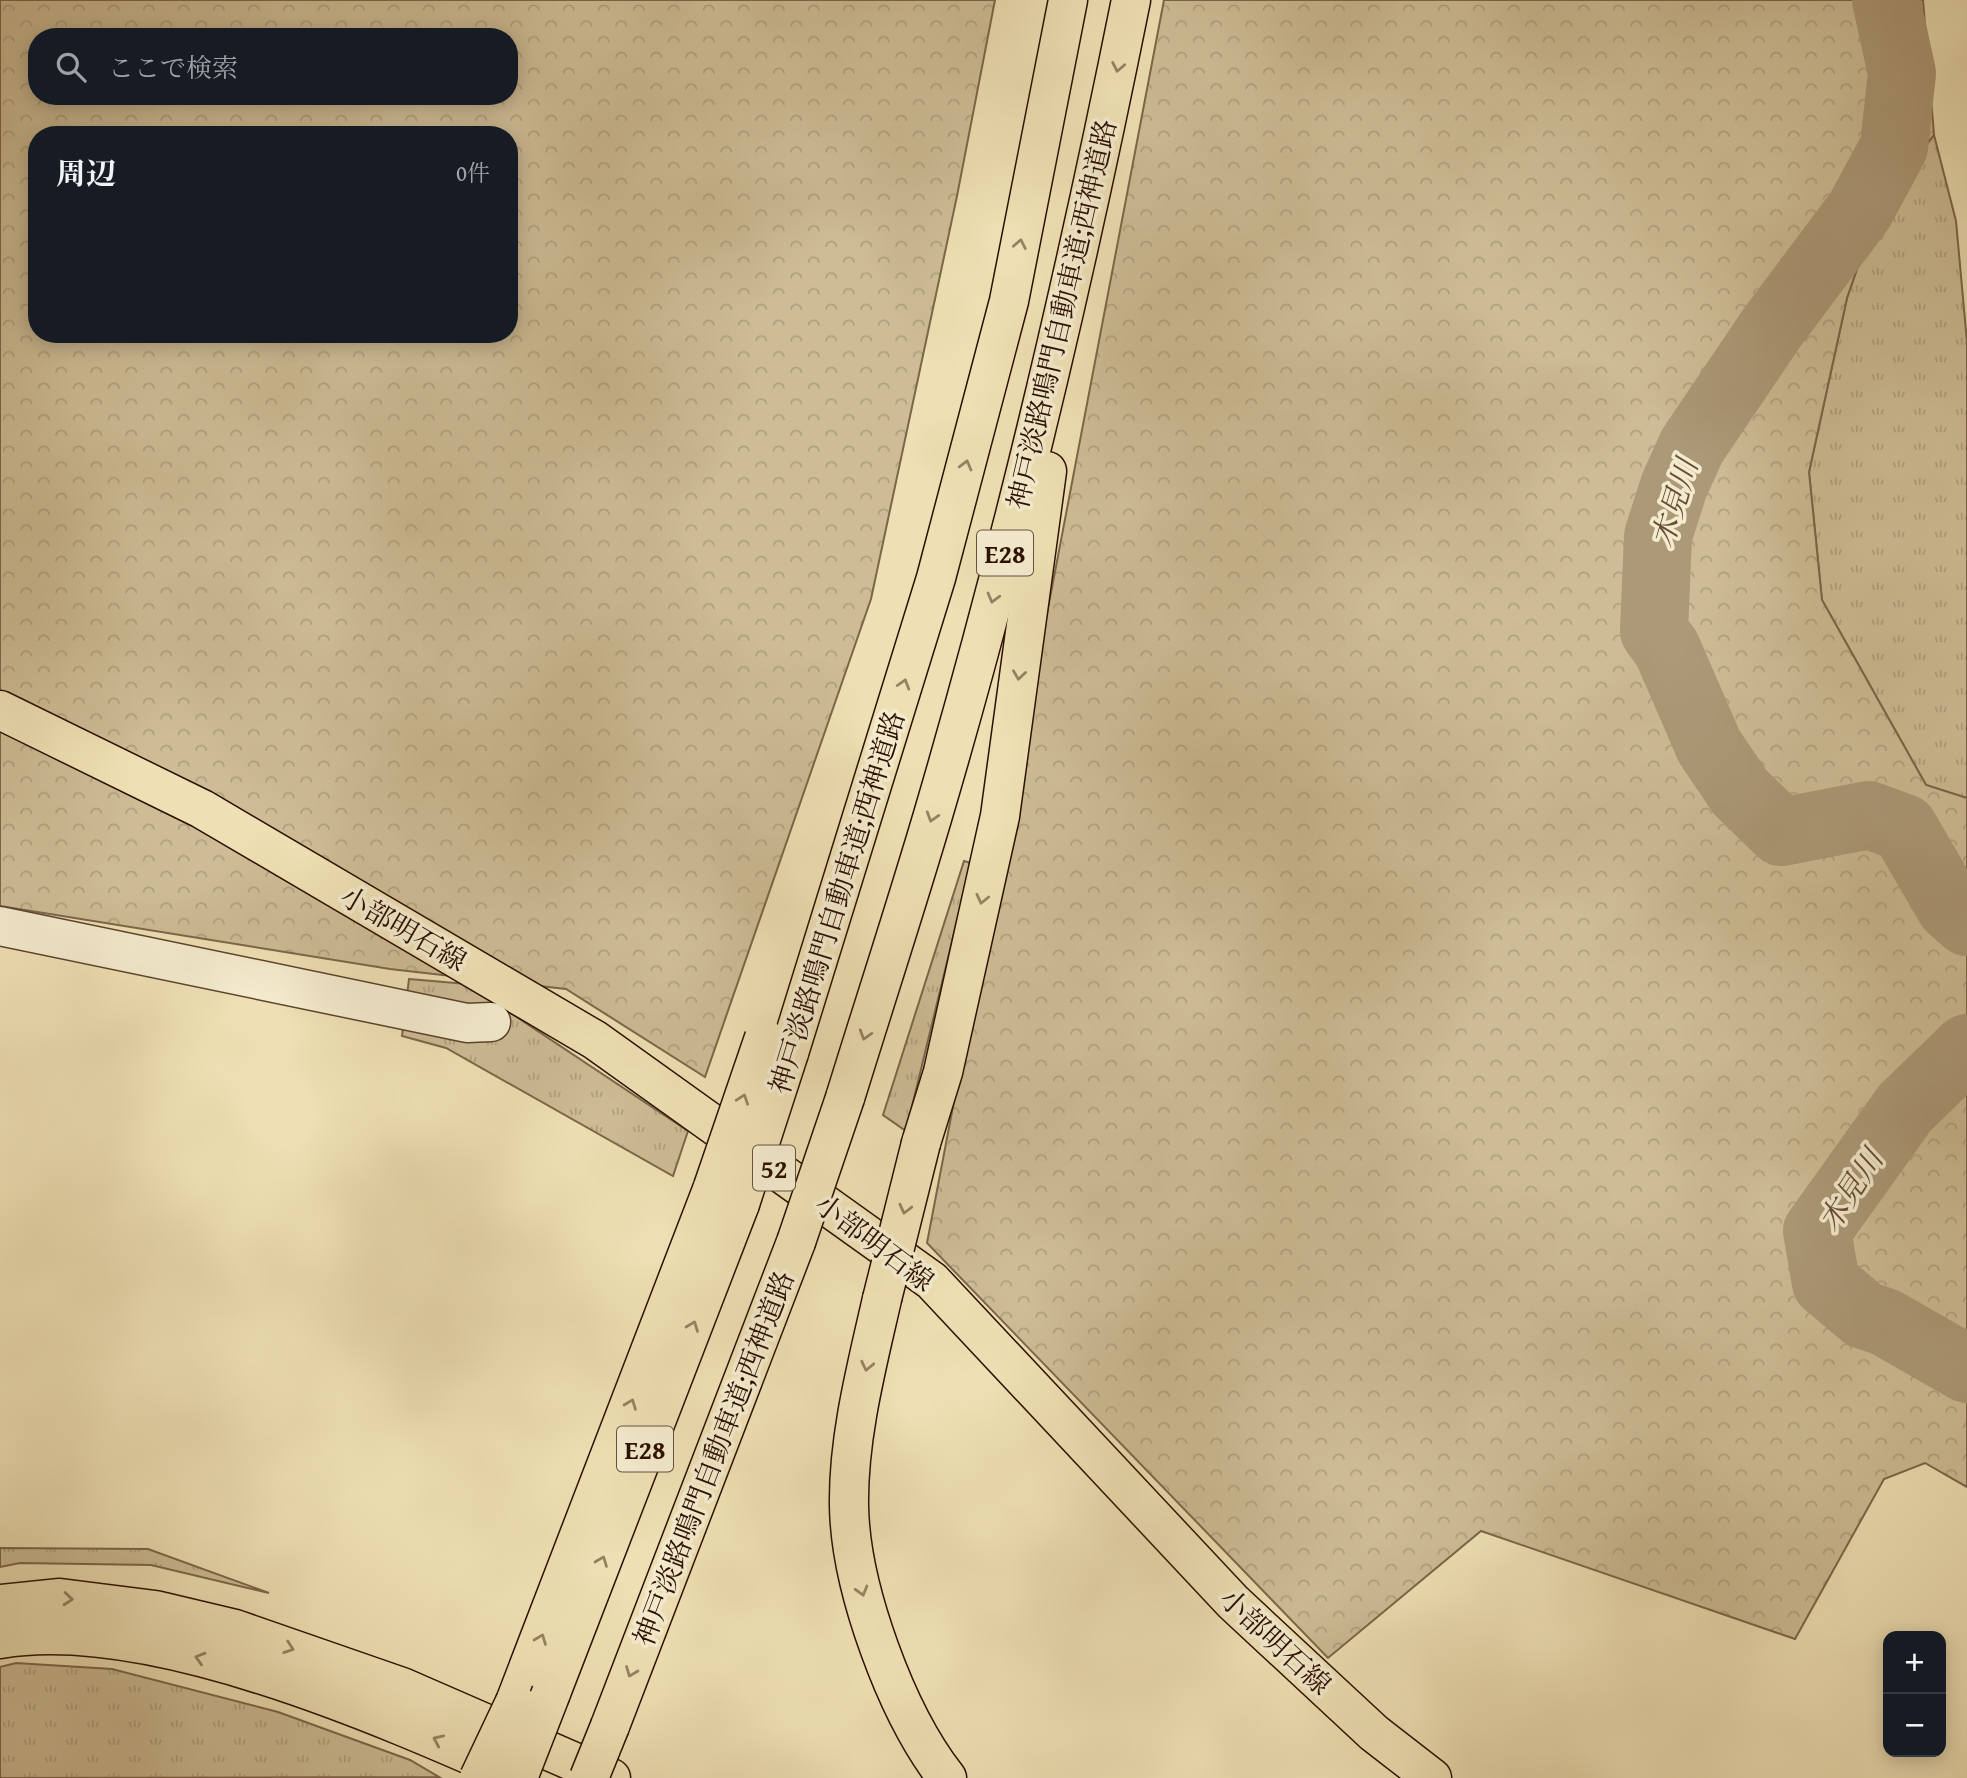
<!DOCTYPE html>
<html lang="ja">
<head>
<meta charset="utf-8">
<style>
	:root { --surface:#171b24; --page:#242831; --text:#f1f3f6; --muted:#9ea1a6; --line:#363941 }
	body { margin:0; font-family:"Gentium Book Plus","Noto Serif JP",serif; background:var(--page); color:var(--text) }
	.controls { position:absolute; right:21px; bottom:21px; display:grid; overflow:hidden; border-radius:14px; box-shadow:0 4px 18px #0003 }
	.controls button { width:63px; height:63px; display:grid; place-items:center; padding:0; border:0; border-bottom:2px solid var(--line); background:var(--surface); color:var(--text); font:35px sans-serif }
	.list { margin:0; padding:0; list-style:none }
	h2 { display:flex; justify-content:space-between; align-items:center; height:91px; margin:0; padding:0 28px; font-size:30px }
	h2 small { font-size:23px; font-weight:400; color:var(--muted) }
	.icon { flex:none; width:38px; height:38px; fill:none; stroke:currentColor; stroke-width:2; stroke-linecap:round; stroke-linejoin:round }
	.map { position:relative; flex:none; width:1967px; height:1778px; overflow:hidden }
	.search { position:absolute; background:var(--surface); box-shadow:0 4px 18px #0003; left:28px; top:28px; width:490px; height:77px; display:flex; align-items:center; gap:18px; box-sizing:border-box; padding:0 24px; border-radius:28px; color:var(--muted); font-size:26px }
	.panel { position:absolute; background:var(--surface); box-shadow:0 4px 18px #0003; left:28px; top:126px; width:490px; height:217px; border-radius:28px }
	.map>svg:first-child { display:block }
	.grass { fill:url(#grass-tufts); stroke:#7c664a; stroke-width:2 }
	.forest { fill:url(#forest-crowns); stroke:#7c664a; stroke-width:2; fill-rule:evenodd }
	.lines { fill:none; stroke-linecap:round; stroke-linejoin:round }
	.river { stroke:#ac9977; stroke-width:68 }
	.minor-casing { stroke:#5c432d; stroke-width:41 }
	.major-casing { stroke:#2b0f00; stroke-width:41 }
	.highway-casing { stroke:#2b0f00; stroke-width:41 }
	.minor { stroke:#f4ebce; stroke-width:38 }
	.major { stroke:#eee0b4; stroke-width:38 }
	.highway { stroke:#eee0b4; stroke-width:38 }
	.highway-bridge-casing { stroke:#2b0f00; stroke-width:41; stroke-linecap:butt }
	.highway-bridge { stroke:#eee0b4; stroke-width:38 }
	.oneway { stroke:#968263 }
	.labels { text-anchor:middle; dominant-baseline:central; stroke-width:7; stroke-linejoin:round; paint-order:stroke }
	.shield { fill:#f4ebce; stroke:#67513e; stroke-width:2 }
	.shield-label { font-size:26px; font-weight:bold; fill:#2b0f00 }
	.street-label { font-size:28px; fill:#2b0f00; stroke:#f4ebce }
	.water-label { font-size:30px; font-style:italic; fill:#654d36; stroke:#f4ebce }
</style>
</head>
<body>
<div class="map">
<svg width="1967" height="1778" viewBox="0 0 1967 1778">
	<defs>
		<pattern id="grass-tufts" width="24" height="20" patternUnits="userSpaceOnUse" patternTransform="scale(1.75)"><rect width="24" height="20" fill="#cdbc95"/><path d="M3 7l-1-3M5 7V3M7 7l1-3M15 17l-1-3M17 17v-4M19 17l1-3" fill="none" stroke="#b0a07f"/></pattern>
		<pattern id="forest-crowns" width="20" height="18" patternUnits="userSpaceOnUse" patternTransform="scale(1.75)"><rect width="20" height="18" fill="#cdbc95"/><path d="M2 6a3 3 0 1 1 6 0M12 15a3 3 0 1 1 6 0" fill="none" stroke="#b0a07f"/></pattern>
	</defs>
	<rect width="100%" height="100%" fill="#eee0b4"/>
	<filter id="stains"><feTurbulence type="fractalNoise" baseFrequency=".00286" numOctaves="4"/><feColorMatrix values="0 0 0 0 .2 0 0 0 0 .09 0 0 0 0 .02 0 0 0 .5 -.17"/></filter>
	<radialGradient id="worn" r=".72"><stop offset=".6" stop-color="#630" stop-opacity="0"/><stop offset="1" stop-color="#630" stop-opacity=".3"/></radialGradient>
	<g class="grass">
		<path d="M 1934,135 L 1956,221 L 1967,342 L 1967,798 L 1926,785 L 1822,600 L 1809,472 L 1847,298 L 1880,202 Z"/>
		<path d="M 964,861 L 971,863 L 906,1131 L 883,1115 Z"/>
		<path d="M 409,979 L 467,984 L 688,1131 L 673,1176 L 446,1048 L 402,1036 Z"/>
		<path d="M 0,1548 L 148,1549 L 269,1593 L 151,1565 L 20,1563 L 0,1567 Z"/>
		<path d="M 16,1663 L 112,1669 L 278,1712 L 410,1760 L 439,1777 L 0,1778 L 0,1667 Z"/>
	</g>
	<g class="forest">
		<path d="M 0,0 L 995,0 L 957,196 L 871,599 L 705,1077 L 566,989 L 390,969 L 0,906 ZM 37,37 L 509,37 L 509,96 L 37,96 ZM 37,135 L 509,135 L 509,334 L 37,334 Z"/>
		<path d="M 1164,0 L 1923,0 L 1934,135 L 1880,202 L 1847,298 L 1809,472 L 1822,600 L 1926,785 L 1967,798 L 1967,1487 L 1925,1463 L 1884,1479 L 1795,1639 L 1481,1531 L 1328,1658 L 927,1243 Z"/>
	</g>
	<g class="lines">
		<g class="river">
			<path d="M 1886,0 L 1902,73 L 1894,147 L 1860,210 L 1771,329 L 1692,446 L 1674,486 L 1658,536 L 1654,631 L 1667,649 L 1709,746 L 1740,792 L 1781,832 L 1869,815 L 1904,828 L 1950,907 L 1967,922"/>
			<path d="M 1967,1048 L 1905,1108 L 1817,1231 L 1826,1283 L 1864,1315 L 1885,1322 L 1967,1369"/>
		</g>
		<defs>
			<path id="minor" d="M 0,926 L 467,1023 L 491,1022"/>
			<path id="major" d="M 0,710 L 202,809 L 595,1040 L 932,1281 L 1233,1602 L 1374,1733 L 1432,1778"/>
			<g id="highway">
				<path d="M 789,1053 L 936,578 L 1009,301 L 1068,0"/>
				<path d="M 845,1098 C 874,1004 905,910 933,815 C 1012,547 1076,274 1131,0"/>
				<path d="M 921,1143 L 943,1072 L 1000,816 L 1047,471"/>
				<path d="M 882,1299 C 867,1365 848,1437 849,1505 C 850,1587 896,1713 947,1778"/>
				<path d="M 0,1604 L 60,1598 L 155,1610 L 235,1629 L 402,1687 L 611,1778"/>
				<path d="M 0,1639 C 150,1614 380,1715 518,1776"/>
				<path d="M 551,1693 L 740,1204"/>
				<path d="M 515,1702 L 713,1187"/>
				<path d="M 610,1726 L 796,1242"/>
			</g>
		</defs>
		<use href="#minor" class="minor-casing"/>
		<use href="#major" class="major-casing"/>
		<use href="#highway" class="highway-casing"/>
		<use href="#minor" class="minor"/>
		<use href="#major" class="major"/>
		<use href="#highway" class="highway"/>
		<defs>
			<g id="highway-bridge">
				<path d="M 713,1187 L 764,1038"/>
				<path d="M 740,1204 L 789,1053"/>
				<path d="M 796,1242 L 845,1098"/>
				<path d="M 882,1299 L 921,1143"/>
				<path d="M 479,1778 L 515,1702"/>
				<path d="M 518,1778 L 551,1693"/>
				<path d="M 589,1778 L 610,1726"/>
			</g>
		</defs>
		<use href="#highway-bridge" class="highway-bridge-casing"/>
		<use href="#highway-bridge" class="highway-bridge"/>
	</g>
	<defs><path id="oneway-chevron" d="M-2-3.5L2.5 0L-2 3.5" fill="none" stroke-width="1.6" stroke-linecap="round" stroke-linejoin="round" transform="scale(1.75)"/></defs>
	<g class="oneway">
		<use href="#oneway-chevron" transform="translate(1118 67) rotate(101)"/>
		<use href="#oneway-chevron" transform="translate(1020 244) rotate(-79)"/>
		<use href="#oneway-chevron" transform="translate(966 465) rotate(-75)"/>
		<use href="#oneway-chevron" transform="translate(993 598) rotate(105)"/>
		<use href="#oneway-chevron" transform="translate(1019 675) rotate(98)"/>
		<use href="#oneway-chevron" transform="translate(904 684) rotate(-73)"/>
		<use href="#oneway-chevron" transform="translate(932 817) rotate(107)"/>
		<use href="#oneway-chevron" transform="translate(982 899) rotate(103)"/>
		<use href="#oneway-chevron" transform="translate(865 1035) rotate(107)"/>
		<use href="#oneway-chevron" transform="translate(743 1099) rotate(-71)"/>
		<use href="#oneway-chevron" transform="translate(905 1209) rotate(104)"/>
		<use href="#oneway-chevron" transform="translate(693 1326) rotate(-69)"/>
		<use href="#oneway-chevron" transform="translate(867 1366) rotate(102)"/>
		<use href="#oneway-chevron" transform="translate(631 1404) rotate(-69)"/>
		<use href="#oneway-chevron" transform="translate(602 1561) rotate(-69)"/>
		<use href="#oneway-chevron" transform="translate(862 1591) rotate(74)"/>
		<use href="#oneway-chevron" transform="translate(68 1599) rotate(5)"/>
		<use href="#oneway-chevron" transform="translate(541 1639) rotate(-69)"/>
		<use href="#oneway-chevron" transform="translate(289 1648) rotate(19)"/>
		<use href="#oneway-chevron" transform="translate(200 1658) rotate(-163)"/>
		<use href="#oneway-chevron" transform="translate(631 1672) rotate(111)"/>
		<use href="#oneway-chevron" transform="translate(438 1740) rotate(-156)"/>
	</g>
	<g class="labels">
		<g class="shield">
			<rect x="977" y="530.5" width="56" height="45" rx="5"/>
			<rect x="753" y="1145.5" width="42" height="45" rx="5"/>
			<rect x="617" y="1426.5" width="56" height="45" rx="5"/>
		</g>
		<g class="shield-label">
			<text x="1005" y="553">E28</text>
			<text x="774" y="1168">52</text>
			<text x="645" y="1449">E28</text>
		</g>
		<g class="street-label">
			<text transform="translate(1061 314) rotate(-77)">神戸淡路鳴門自動車道;西神道路</text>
			<text transform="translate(836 902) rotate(-73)">神戸淡路鳴門自動車道;西神道路</text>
			<text transform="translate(404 928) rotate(30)">小部明石線</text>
			<text transform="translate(875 1242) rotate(37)">小部明石線</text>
			<text transform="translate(713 1458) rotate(-69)">神戸淡路鳴門自動車道;西神道路</text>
			<text transform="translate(1276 1641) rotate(43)">小部明石線</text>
		</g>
		<g class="water-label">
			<text transform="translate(1674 503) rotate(-73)">木見川</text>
			<text transform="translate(1850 1190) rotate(-57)">木見川</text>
		</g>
	</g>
	<rect width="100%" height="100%" filter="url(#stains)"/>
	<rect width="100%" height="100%" fill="url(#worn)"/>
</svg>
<div class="controls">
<button>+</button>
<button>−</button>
</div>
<div class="search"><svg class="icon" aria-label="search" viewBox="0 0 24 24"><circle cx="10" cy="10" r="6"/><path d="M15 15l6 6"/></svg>ここで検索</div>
<section class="panel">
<h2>周辺<small>0件</small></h2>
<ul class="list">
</ul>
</section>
</div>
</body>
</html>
